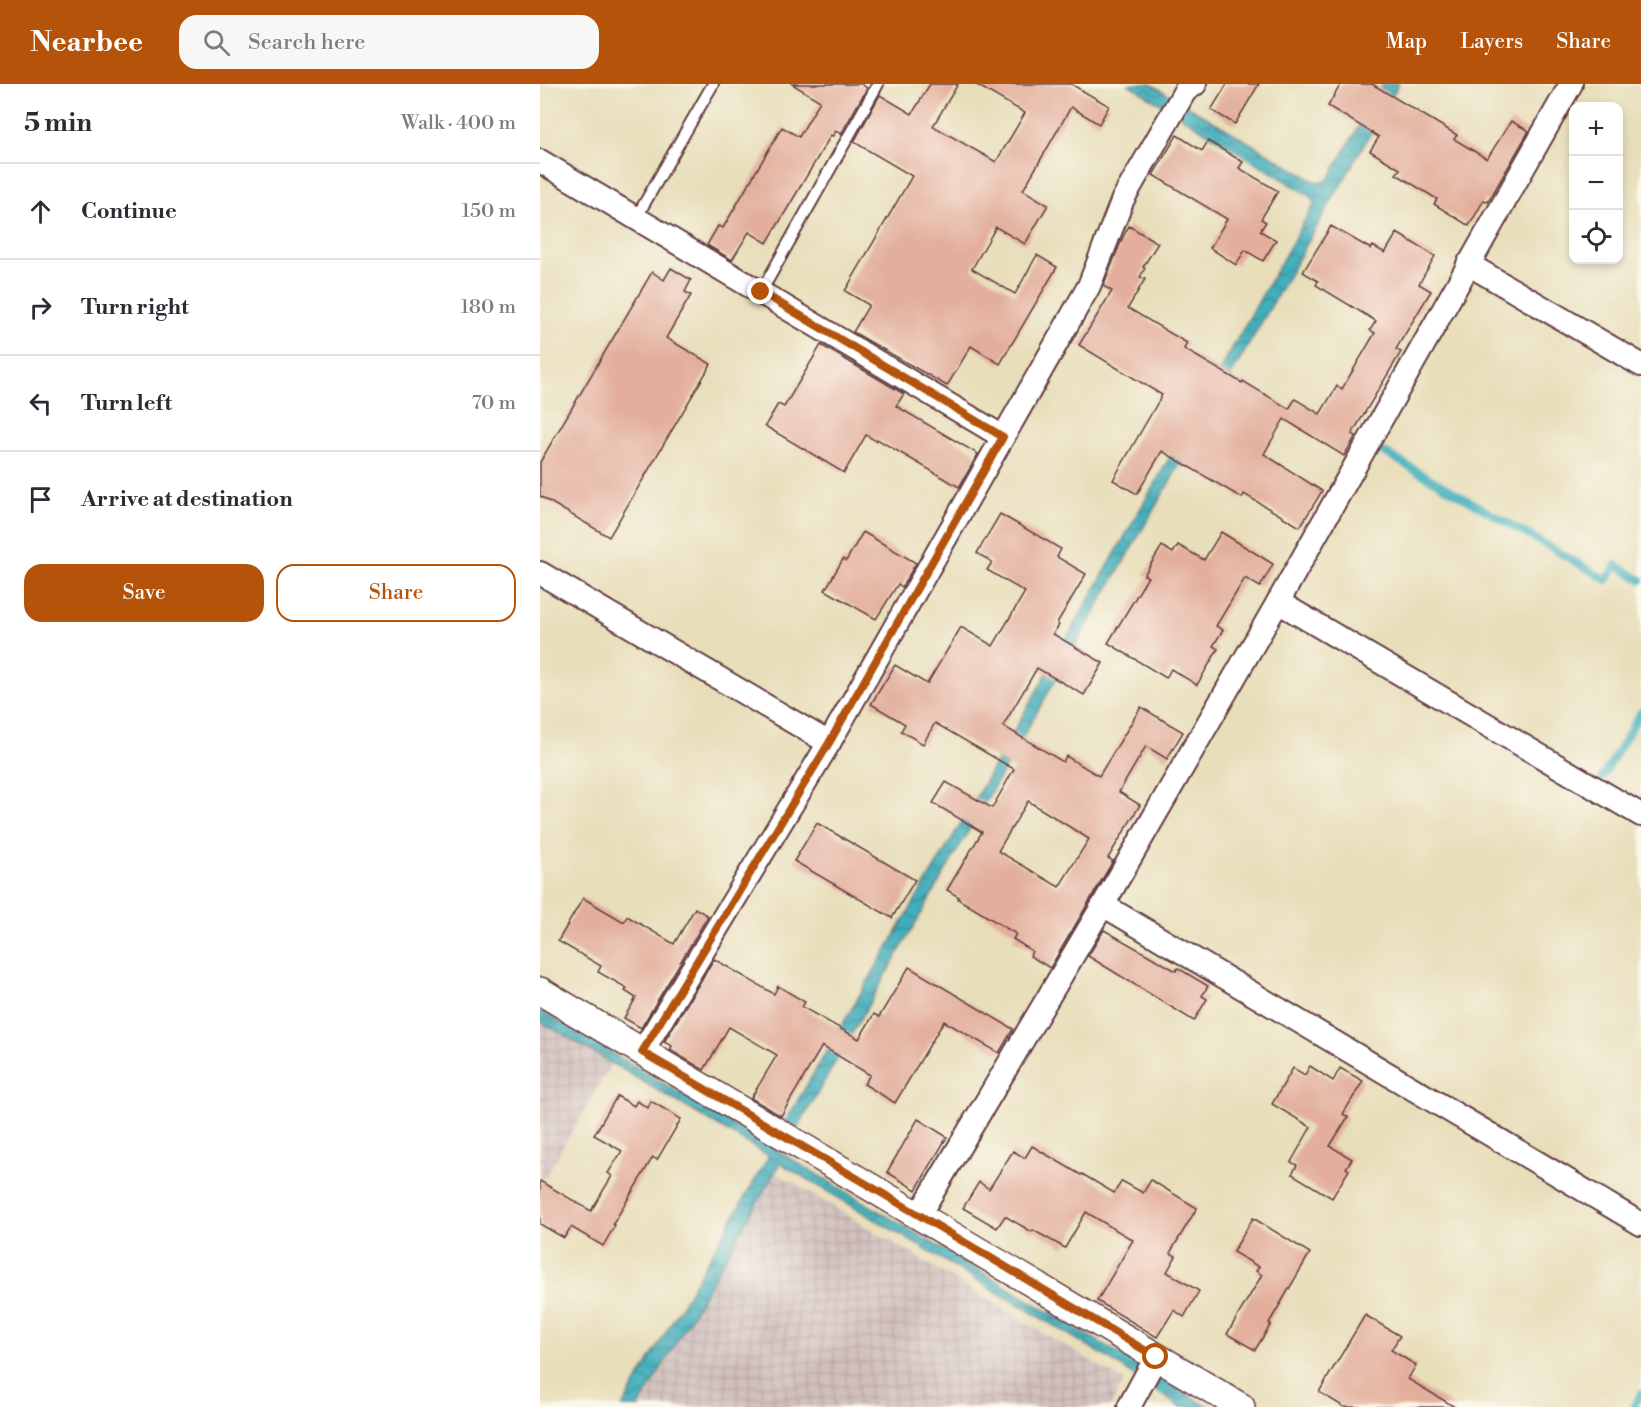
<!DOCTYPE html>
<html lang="en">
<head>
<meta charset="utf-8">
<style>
	:root { --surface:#fff; --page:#f7f7f7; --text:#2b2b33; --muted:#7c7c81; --line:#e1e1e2; --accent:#b45309 }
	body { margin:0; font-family:"Libre Bodoni",serif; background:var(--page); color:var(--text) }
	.controls { position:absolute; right:18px; top:18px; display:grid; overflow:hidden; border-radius:12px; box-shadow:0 3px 9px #0003 }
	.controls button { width:54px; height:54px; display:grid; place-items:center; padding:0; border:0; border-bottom:2px solid var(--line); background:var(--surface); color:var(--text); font:30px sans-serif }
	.stop { position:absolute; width:18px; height:18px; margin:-14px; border:4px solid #b45309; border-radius:50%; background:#fff }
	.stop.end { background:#b45309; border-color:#fff; box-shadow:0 2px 6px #0008 }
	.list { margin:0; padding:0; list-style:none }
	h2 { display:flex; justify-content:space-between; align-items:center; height:78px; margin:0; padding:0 24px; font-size:26px }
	h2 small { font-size:20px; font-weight:400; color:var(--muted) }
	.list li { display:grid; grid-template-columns:39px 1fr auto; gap:18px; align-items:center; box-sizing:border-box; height:96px; padding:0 24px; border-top:2px solid var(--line) }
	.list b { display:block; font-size:22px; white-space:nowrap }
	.list em { font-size:20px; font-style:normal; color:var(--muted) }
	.actions { display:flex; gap:12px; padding:18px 24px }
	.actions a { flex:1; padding:14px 0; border:2px solid var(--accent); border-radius:18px; text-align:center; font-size:21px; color:var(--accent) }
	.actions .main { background:var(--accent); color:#fff }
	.icon { flex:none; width:33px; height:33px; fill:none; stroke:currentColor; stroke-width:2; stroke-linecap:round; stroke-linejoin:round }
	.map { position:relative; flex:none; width:1101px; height:1323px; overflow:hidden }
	header { display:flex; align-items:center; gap:36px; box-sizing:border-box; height:84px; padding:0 30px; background:var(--accent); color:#fff }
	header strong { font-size:28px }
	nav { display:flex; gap:33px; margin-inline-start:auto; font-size:21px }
	.search { width:420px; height:54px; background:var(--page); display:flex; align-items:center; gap:15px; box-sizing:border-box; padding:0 21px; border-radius:18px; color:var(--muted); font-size:22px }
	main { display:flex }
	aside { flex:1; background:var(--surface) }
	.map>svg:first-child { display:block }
	.industrial { fill:url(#industrial-grid) }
	.water { fill:url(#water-waves); stroke:#446673; stroke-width:1.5 }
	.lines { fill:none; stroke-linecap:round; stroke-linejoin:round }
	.stream { stroke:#3faebb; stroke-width:8 }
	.building { fill:#e3af9c; fill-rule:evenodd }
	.service-casing { stroke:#623c40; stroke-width:14 }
	.minor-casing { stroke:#623c40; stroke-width:26 }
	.tertiary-casing { stroke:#623c40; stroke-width:30 }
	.service { stroke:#fff; stroke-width:10 }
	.minor { stroke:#fff; stroke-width:22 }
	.tertiary { stroke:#fff; stroke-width:27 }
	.route { stroke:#b45309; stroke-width:8 }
</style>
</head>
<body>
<header>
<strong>Nearbee</strong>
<div class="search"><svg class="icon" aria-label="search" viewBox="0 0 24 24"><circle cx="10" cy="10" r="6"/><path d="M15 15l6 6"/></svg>Search here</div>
<nav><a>Map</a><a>Layers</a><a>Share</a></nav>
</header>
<main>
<aside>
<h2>5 min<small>Walk · 400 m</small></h2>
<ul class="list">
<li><svg class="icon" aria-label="ahead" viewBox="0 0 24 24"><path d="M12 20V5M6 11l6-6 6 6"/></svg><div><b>Continue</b></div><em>150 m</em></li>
<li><svg class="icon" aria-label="right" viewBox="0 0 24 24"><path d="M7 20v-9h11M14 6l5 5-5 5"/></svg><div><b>Turn right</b></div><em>180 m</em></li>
<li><svg class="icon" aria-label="left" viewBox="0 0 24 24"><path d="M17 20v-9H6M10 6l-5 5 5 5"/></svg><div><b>Turn left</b></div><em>70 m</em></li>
<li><svg class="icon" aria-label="arrive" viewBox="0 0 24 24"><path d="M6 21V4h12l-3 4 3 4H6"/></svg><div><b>Arrive at destination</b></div></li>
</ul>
<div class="actions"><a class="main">Save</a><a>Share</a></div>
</aside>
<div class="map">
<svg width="1101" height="1323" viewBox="0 0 1101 1323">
	<defs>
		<pattern id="industrial-grid" width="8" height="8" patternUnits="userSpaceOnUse" patternTransform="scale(1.5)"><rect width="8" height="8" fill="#d1bfbd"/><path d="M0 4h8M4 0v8" fill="none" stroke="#b5a4a3"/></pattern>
		<pattern id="water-waves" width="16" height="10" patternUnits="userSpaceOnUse" patternTransform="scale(1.5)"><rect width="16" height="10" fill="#3faebb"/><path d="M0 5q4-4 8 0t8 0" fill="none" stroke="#378d98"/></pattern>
	</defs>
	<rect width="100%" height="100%" fill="#fbf7ec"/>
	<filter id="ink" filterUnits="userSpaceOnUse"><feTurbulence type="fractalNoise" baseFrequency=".0167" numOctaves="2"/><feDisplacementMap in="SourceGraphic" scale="12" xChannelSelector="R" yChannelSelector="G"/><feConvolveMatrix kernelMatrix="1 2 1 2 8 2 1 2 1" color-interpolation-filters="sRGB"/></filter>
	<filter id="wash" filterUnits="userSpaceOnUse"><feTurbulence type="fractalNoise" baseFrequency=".008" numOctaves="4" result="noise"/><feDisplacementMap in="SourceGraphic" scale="24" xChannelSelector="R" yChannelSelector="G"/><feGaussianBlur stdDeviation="1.35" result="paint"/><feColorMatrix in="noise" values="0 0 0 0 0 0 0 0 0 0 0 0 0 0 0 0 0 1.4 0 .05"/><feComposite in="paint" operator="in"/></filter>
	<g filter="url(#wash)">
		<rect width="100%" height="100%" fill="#e8deba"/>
		<g class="industrial">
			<path d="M 0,937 L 72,979 L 0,1102 Z"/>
			<path d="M 235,1088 L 584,1297 L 570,1323 L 101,1323 Z"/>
		</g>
		<g class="water">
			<path d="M 588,0 L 611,0 L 774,97 L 784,98 L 789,94 L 843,0 L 859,0 L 257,1045 L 245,1038 L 438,710 L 774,120 L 770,112 Z"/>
			<path d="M 0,926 L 669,1323 L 640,1323 L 568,1274 L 240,1079 L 99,1323 L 82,1323 L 229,1072 L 0,937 Z"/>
		</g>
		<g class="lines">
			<g class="stream">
				<path d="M 842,367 L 1067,496 L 1076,481 L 1101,496"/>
				<path d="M 1062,694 L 1101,628"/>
				<path d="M 1093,1323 L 1101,1310"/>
			</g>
		</g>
		<g id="blocks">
			<g class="building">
				<path d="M 252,0 L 321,0 L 327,4 L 301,50 L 296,47 L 293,52 L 291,51 L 227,159 L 209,148 L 192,176 L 167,161 L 178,142 L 183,144 L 242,43 L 259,53 L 280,17 Z"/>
				<path d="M 390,0 L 418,0 L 393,42 L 456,78 L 485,29 L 435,0 L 531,0 L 569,22 L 559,40 L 531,23 L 483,106 L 508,121 L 485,160 L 456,143 L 432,185 L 475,210 L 497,171 L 517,183 L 460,280 L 431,262 L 407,302 L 313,248 L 329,221 L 305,207 L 372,92 L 314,58 L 340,11 L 372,30 Z"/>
				<path d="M 687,0 L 719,0 L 695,40 L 671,26 Z"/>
				<path d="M 801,0 L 832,0 L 917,51 L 914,55 L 947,75 L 971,37 L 989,47 L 948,118 L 944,116 L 929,142 L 894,120 L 897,115 L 856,90 L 860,85 L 830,67 L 839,53 L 788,22 Z"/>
				<path d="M 637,51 L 662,67 L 668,57 L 703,78 L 699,84 L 738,107 L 721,135 L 726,138 L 720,147 L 736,156 L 723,177 L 705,166 L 696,181 L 670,164 L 687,135 L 613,91 Z"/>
				<path d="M 589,142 L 618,159 L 603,183 L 605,184 L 600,193 L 605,195 L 588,224 L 647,259 L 644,265 L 702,299 L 703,297 L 749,325 L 755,315 L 780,330 L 797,302 L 802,305 L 835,249 L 830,246 L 836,237 L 776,201 L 778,197 L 763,188 L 791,142 L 831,165 L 833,162 L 845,169 L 857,149 L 895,172 L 879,200 L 891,207 L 856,265 L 861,268 L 812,350 L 816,352 L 804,372 L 744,335 L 724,370 L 782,407 L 760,443 L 704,410 L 702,414 L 622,367 L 597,410 L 573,396 L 622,311 L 539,261 L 572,207 L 563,202 L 583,153 Z"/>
				<path d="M 131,184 L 151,196 L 145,208 L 151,211 L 126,254 L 171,280 L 69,453 L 0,412 L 0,378 L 112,188 L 124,196 Z"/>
				<path d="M 281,261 L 364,310 L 356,322 L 438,370 L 419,403 L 337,355 L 336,357 L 326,351 L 304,389 L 225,342 L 238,320 L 244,323 Z"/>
				<path d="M 460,430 L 521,465 L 517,473 L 546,490 L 517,539 L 519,541 L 513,550 L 563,579 L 544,611 L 497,584 L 463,642 L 523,678 L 526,672 L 559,692 L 601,623 L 643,648 L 627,675 L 606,662 L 579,708 L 600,721 L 568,774 L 573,777 L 510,884 L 490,872 L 492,867 L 473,855 L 476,850 L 418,815 L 419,813 L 407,806 L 442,748 L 393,719 L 406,698 L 452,724 L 474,685 L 395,639 L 383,660 L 361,647 L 365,640 L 331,620 L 355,581 L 387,600 L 421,543 L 453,562 L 485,508 L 447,486 L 452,478 L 437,469 ZM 488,717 L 549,755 L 519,803 L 458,767 Z"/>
				<path d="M 323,448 L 376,479 L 362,503 L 358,500 L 336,535 L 285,506 L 303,475 L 306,477 Z"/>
				<path d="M 681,448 L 733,480 L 720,503 L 705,494 L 676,542 L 683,546 L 673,562 L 678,565 L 657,601 L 631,585 L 626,594 L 568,559 L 608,493 L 604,491 L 622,462 L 633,469 L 638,461 L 664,476 Z"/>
				<path d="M 277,739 L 375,796 L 352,834 L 254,777 Z"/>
				<path d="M 43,814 L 84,838 L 87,832 L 134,860 L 155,824 L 168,832 L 101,944 L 84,934 L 96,914 L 85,907 L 87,904 L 58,888 L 61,882 L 18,857 Z"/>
				<path d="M 564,846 L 636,887 L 638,884 L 668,902 L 662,912 L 667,915 L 654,937 L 548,872 Z"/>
				<path d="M 174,875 L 234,910 L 238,902 L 265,918 L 262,923 L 319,955 L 334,930 L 339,933 L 369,883 L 473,945 L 459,969 L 404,937 L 355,1019 L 324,1000 L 330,991 L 282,962 L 241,1032 L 211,1014 L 237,971 L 189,943 L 164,986 L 130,966 L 132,962 L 124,958 Z"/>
				<path d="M 770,982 L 793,997 L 800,984 L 823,997 L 803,1030 L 808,1033 L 790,1062 L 812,1075 L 806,1084 L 809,1086 L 792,1114 L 752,1090 L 757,1081 L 751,1078 L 771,1043 L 732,1020 L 753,984 L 765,991 Z"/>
				<path d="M 77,1012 L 94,1022 L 97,1017 L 108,1024 L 111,1017 L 141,1035 L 117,1076 L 113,1073 L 73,1140 L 75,1141 L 63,1162 L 31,1143 L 24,1154 L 0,1140 L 0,1097 L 51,1127 L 72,1092 L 68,1089 L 82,1067 L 54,1051 Z"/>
				<path d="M 378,1035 L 407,1053 L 376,1106 L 347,1088 Z"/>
				<path d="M 492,1062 L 541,1091 L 542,1090 L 574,1109 L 582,1097 L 603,1109 L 611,1096 L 657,1124 L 630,1169 L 636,1172 L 627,1188 L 659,1207 L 644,1233 L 634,1226 L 617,1253 L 557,1217 L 593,1156 L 546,1128 L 525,1164 L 493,1146 L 492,1148 L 465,1132 L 457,1144 L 423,1124 L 439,1098 L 449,1105 L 473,1067 L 485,1074 Z"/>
				<path d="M 713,1134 L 770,1169 L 729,1239 L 731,1240 L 715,1266 L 687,1250 L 722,1191 L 716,1187 L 719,1183 L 693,1168 Z"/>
				<path d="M 825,1231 L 860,1252 L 851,1266 L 876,1281 L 868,1295 L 915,1323 L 804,1323 L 779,1308 Z"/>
			</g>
		</g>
	</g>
	<g filter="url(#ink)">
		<use href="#blocks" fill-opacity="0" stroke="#623c40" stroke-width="1.5"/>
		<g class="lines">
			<defs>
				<g id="service">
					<path d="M 96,134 L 173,0"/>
					<path d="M 221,208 L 338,0"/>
				</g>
				<g id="minor">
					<path d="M 0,77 L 463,353"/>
					<path d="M 928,180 L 1101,281"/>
					<path d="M 0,489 L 289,659"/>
					<path d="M 738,518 L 1101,731"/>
					<path d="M 563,821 L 1101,1140"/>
					<path d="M 102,968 L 289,659 L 549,202 L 583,115 L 645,7 L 655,0"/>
					<path d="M 379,1131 L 563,821 L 738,518 L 1031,0"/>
					<path d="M 589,1323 L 616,1273"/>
				</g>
				<path id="tertiary" d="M 0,907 L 701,1323"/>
			</defs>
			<use href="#service" class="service-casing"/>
			<use href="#minor" class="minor-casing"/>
			<use href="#tertiary" class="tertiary-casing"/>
			<use href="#service" class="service"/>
			<use href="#minor" class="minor"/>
			<use href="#tertiary" class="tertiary"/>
		</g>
	</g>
	<g class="lines" filter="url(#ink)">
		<path class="route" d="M 221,208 L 463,353 L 289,659 L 102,968 L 379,1131 L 616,1273"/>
	</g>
</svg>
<div class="controls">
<button>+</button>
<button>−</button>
<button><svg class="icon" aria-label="locate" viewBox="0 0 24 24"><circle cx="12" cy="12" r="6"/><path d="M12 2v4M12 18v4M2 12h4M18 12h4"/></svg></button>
</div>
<div class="stop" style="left:616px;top:1273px"></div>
<div class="stop end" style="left:221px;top:208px"></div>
</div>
</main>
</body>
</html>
